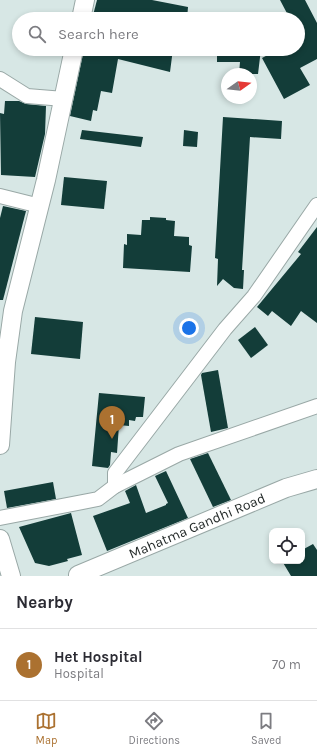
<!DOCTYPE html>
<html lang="en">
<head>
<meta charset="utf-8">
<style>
	:root { --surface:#fff; --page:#f7f7f7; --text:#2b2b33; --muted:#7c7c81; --line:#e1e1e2; --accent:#ab7130 }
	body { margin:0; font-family:Karla,sans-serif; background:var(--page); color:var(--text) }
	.controls { position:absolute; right:12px; bottom:12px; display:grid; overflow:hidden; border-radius:8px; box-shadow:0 2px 6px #0003 }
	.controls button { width:36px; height:36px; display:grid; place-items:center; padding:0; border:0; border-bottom:1px solid var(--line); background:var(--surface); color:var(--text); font:20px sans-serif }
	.compass { position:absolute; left:221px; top:68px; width:36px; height:36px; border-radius:50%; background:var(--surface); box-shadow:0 2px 6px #0003; rotate:75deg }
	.you { position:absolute; left:189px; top:328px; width:14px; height:14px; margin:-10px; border:3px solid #fff; border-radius:50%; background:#1a73e8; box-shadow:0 0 0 6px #1a73e833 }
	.badge { display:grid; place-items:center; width:26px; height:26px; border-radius:50%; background:var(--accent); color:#fff; font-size:13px; font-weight:700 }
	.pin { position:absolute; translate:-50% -33px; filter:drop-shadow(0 1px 2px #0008) }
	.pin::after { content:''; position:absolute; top:21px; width:14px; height:12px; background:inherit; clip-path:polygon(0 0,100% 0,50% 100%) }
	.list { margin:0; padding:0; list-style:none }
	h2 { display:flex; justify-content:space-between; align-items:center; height:52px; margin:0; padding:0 16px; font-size:17px }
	h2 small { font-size:13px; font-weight:400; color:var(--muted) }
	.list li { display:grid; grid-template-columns:26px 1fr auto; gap:12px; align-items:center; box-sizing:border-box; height:72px; padding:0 16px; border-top:1px solid var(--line) }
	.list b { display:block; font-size:15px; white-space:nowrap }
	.list p { margin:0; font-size:13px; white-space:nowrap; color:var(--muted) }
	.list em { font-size:13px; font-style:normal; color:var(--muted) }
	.icon { flex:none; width:22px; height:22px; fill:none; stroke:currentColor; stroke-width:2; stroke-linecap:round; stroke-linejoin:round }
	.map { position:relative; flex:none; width:317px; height:576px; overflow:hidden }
	.search { position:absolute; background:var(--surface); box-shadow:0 2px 6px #0003; left:12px; right:12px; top:12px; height:44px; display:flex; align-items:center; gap:10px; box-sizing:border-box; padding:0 14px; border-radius:22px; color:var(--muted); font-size:15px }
	.sheet { height:124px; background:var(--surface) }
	nav { display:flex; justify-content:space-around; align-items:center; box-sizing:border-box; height:56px; border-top:1px solid var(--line); background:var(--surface); font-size:11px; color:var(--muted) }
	nav a { display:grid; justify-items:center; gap:2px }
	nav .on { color:var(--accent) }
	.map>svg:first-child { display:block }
	.building { fill:#133d39 }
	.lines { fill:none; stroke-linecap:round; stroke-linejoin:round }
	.minor-casing { stroke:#99a8a6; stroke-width:16 }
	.tertiary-casing { stroke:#99a8a6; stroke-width:20 }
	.minor { stroke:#fff; stroke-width:14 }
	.tertiary { stroke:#fff; stroke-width:18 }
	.labels { text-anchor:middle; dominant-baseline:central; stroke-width:4; stroke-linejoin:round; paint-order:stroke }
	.street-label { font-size:14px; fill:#252b2a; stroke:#fff }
</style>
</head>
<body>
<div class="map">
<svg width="317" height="576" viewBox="0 0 317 576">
	<rect width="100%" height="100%" fill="#d7e7e5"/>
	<g class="building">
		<path d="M 97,0 L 152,0 L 188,7 L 187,19 L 92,19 Z"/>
		<path d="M 280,0 L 305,0 L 317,23 L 317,59 L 300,68 L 310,85 L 284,99 L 262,58 L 279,49 L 298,49 L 298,19 L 290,19 Z"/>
		<path d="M 84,49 L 173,49 L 170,72 L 118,59 L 112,93 L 101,91 L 97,111 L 93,110 L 91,121 L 70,116 Z"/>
		<path d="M 217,49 L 261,49 L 258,74 L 239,74 L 240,62 L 217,62 Z"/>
		<path d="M 5,101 L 19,101 L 26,104 L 46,106 L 45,134 L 35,177 L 1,175 L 0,113 L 4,114 Z"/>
		<path d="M 223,117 L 282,121 L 281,139 L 250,137 L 242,270 L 244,270 L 243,289 L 234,288 L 223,279 L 217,286 L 218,259 L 215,258 Z"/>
		<path d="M 82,130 L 143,137 L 141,147 L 80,139 Z"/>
		<path d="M 184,130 L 198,132 L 197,147 L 183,146 Z"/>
		<path d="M 64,177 L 107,181 L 104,209 L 61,205 Z"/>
		<path d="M 3,206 L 26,211 L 3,300 L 0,300 L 0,218 Z"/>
		<path d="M 150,217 L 166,218 L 166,220 L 175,221 L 174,236 L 189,237 L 189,245 L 192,246 L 190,272 L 123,268 L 124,244 L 127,245 L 127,234 L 141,235 L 142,220 L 150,220 Z"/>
		<path d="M 317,227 L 317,323 L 301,311 L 291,326 L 272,311 L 268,316 L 257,307 L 301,254 L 298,252 Z"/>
		<path d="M 35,317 L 83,322 L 80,359 L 31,354 Z"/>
		<path d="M 255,327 L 268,345 L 251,358 L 238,340 Z"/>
		<path d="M 218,370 L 228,428 L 211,432 L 201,375 L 202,373 Z"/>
		<path d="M 99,393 L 145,397 L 143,417 L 136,417 L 135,421 L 129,420 L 129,426 L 119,425 L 117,453 L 111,452 L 110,465 L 108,468 L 92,466 Z"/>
		<path d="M 208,453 L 231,500 L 213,507 L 190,459 Z"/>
		<path d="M 166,471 L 188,518 L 107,551 L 93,516 L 130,503 L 125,491 L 136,485 L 146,513 L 166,505 L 166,504 L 168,503 L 155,476 Z"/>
		<path d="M 53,482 L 56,499 L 7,508 L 4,491 Z"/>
		<path d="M 71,513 L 82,555 L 67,559 L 68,561 L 49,566 L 35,563 L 19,527 Z"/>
		<path d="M 313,544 L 317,550 L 317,576 L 291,576 L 282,561 L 302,561 L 302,550 Z"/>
	</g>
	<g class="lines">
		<defs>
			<g id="minor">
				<path d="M 0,79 L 27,96 L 64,99"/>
				<path d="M 0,196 L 40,206"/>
				<path d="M 115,486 L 115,473 L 225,329 L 254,296 L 317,205"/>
				<path d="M 0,518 L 98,499 L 115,486 L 179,454 L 317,406"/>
			</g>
			<g id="tertiary">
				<path d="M 81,19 L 85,0"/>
				<path d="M 0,445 L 6,362 L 13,311 L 46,180 L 74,49"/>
				<path d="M 0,539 L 11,576"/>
				<path d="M 78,575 L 286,488 L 317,479"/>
			</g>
		</defs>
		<use href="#minor" class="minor-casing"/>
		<use href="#tertiary" class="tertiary-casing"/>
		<use href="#minor" class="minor"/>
		<use href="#tertiary" class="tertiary"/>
	</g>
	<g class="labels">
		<g class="street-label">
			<text transform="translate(197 526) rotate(-23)">Mahatma Gandhi Road</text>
		</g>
	</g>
</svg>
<div class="controls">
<button><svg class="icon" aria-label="locate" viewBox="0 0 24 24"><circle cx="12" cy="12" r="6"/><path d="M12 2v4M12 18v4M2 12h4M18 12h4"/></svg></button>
</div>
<svg class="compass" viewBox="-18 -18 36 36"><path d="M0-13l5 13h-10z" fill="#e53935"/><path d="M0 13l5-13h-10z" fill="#7c7c81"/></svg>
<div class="you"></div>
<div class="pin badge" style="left:112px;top:439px">1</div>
<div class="search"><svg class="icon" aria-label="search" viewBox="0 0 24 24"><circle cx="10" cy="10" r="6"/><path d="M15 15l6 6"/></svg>Search here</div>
</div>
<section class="sheet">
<h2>Nearby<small></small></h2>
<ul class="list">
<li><span class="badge">1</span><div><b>Het Hospital</b><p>Hospital</p></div><em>70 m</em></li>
</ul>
</section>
<nav>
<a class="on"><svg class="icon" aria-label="map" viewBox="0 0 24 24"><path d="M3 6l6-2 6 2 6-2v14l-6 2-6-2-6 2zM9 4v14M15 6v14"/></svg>Map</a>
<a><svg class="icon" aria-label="directions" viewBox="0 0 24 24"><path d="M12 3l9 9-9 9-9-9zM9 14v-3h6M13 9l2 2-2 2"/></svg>Directions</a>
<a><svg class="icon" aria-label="saved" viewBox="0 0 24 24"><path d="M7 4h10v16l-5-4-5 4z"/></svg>Saved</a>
</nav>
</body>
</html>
